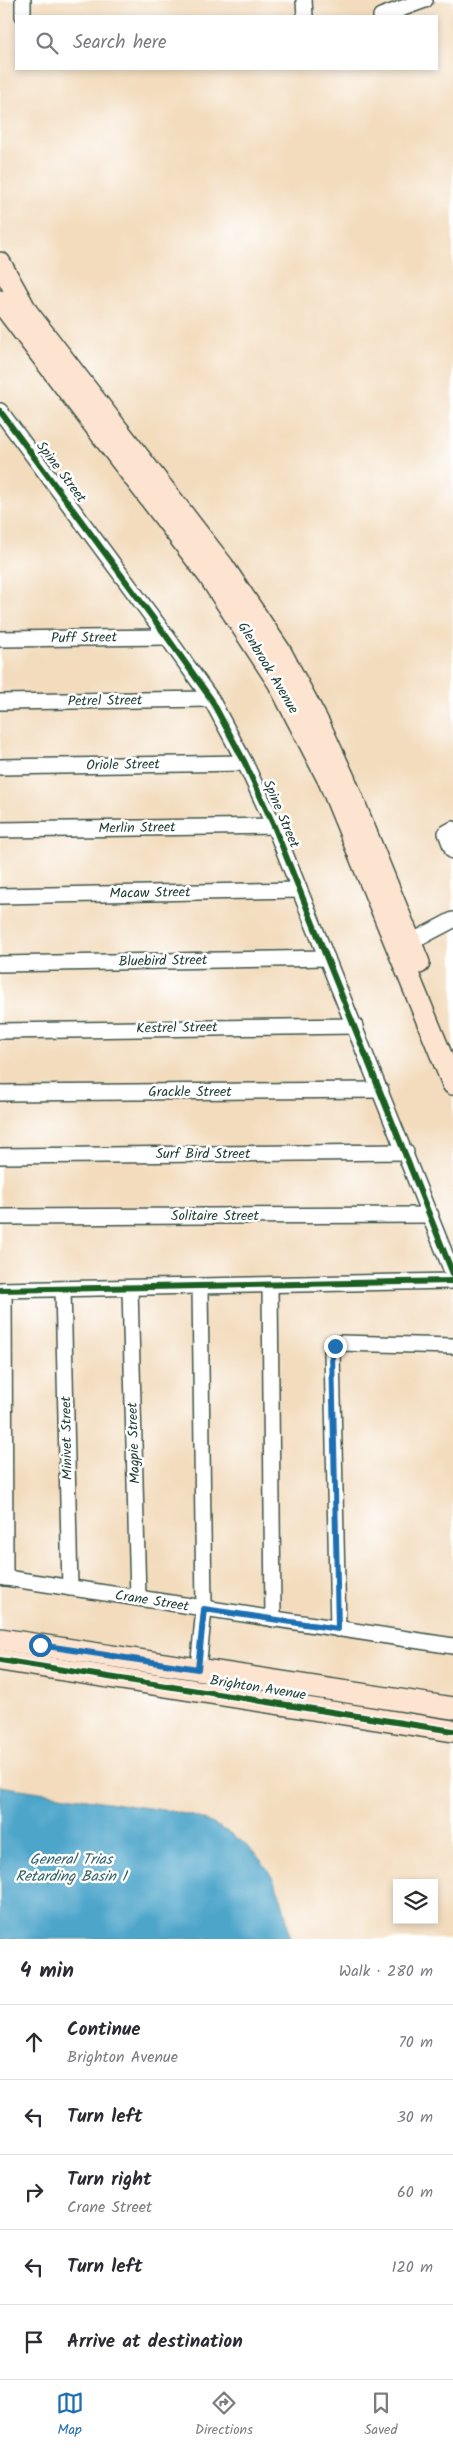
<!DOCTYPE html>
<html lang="en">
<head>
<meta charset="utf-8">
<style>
	:root { --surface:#fff; --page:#f7f7f7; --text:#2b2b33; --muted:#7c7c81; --line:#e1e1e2; --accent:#1f6fb2 }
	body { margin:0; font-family:Kalam,sans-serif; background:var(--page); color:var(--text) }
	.controls { position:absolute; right:15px; bottom:15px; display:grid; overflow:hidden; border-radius:0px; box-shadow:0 2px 8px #0003 }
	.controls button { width:45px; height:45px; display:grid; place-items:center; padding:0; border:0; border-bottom:1px solid var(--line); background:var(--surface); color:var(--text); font:25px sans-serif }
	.stop { position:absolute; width:15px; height:15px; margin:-11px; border:4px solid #1f6fb2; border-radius:50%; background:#fff }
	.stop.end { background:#1f6fb2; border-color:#fff; box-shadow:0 1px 5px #0008 }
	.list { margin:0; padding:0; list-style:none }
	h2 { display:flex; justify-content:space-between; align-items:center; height:65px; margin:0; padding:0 20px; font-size:21px }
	h2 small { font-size:16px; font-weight:400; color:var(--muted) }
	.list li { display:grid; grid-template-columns:32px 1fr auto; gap:15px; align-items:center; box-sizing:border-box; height:75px; padding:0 20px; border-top:1px solid var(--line) }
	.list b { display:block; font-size:19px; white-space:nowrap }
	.list p { margin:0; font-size:16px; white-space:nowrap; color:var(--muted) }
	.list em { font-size:16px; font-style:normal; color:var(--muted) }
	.icon { flex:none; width:28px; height:28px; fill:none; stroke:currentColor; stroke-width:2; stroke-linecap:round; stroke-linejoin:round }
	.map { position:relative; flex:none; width:453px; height:1939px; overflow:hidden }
	.search { position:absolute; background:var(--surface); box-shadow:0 2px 8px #0003; left:15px; right:15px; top:15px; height:55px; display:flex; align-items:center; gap:12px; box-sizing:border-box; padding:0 18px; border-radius:0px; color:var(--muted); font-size:19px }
	.sheet { height:440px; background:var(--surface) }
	nav { display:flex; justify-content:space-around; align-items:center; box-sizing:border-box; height:70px; border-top:1px solid var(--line); background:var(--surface); font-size:14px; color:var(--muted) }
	nav a { display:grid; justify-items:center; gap:2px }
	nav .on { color:var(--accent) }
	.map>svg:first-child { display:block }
	.water { fill:#4da5ca; stroke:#36717f }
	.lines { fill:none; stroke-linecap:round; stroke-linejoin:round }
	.street-casing { stroke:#3f5549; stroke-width:18 }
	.secondary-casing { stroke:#3f5549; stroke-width:24 }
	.street { stroke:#fff; stroke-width:15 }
	.secondary { stroke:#fde4d1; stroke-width:21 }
	.cycleway-casing { stroke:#fff; stroke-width:9 }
	.cycleway { stroke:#1b5e20; stroke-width:6 }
	.route { stroke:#1f6fb2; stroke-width:6 }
	.labels { text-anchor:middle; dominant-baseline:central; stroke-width:5; stroke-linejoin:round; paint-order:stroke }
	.street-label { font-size:14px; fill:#1f3d34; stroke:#fff }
	.water-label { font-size:15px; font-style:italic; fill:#2f6168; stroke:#fff }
</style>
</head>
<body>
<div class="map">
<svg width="453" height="1939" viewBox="0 0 453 1939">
	<rect width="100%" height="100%" fill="#fff"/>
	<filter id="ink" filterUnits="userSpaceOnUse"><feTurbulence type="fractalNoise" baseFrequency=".02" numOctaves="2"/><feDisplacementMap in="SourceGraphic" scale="10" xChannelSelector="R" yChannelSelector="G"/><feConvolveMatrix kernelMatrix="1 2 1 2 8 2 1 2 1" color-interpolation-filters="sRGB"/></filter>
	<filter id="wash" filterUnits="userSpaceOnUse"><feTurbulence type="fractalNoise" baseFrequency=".0096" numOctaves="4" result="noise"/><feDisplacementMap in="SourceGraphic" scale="20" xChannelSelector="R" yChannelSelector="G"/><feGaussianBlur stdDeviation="1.12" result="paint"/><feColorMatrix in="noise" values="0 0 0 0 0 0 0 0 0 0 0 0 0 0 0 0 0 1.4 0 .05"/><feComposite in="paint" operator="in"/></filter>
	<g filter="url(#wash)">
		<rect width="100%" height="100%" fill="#f3dcbd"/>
		<path class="water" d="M 0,1786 C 40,1792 81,1798 121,1804 C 150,1809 184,1810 211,1823 C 263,1847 283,1884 290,1939 L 0,1939 Z"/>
	</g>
	<g filter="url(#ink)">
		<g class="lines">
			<defs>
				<g id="street">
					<path d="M 23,0 L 23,16"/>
					<path d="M 304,0 L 305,16"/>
					<path d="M 381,16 L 425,0"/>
					<path d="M 0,411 L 167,637 L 211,699 L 245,763 L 274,826 L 453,1274"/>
					<path d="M 0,639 L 167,637"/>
					<path d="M 0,702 L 211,699"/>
					<path d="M 0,767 L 245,763"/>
					<path d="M 453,829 L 446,833 L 453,851"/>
					<path d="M 0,830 L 274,826"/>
					<path d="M 0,896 L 299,890"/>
					<path d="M 411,942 L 453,920"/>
					<path d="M 0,964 L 327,958"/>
					<path d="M 0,1031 L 355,1026"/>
					<path d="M 0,1093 L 381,1090"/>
					<path d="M 0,1156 L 406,1152"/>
					<path d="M 0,1217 L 431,1215"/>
					<path d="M 270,1285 L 273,1619"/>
					<path d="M 130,1288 L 138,1598"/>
					<path d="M 63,1289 L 70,1588"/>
					<path d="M 0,1290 L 453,1281"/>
					<path d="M 4,1290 L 5,1578"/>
					<path d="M 0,1577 L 453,1646"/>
					<path d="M 338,1629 L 332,1352 L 335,1345 L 340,1343 L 453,1346"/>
					<path d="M 198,1669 L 204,1609 L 200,1286"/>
				</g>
				<g id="secondary">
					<path d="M 0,263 L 27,312 L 223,566 L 280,651 L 321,728 L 344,778 L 419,963"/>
					<path d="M 0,301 L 209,576 L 278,682 L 329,781 L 453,1084"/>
					<path d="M 0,1639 L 453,1708"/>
					<path d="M 0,1660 L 453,1731"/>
				</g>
			</defs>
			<use href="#street" class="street-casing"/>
			<use href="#secondary" class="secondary-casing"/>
			<use href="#street" class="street"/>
			<use href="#secondary" class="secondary"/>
			<defs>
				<g id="cycleway">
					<path d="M 0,411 L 167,637 L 211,699 L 245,763 L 274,826 L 453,1274"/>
					<path d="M 0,1290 L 453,1281"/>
					<path d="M 0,1660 L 453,1731"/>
				</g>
			</defs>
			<use href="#cycleway" class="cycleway-casing"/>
			<use href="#cycleway" class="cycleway"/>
		</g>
	</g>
	<g class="lines" filter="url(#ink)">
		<path class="route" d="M 40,1645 L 198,1669 L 204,1609 L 338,1629 L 332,1352 L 335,1346"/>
	</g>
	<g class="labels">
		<g class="street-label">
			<text transform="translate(61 472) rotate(53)">Spine Street</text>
			<text transform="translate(84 638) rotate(-1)">Puff Street</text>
			<text transform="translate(268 668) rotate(59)">Glenbrook Avenue</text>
			<text transform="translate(105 701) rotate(-1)">Petrel Street</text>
			<text transform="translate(123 765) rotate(-1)">Oriole Street</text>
			<text transform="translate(281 814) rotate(67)">Spine Street</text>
			<text transform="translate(137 828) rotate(-1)">Merlin Street</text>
			<text transform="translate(150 893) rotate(-1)">Macaw Street</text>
			<text transform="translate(163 961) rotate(-1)">Bluebird Street</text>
			<text transform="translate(177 1028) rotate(-1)">Kestrel Street</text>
			<text x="190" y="1092">Grackle Street</text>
			<text x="203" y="1154">Surf Bird Street</text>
			<text x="215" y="1216">Solitaire Street</text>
			<text transform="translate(67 1438) rotate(-91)">Minivet Street</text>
			<text transform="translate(134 1443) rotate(-92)">Magpie Street</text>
			<text transform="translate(152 1601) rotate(9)">Crane Street</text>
			<text transform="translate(258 1688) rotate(9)">Brighton Avenue</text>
		</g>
		<g class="water-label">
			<text x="71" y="1860">General Trias<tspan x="71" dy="17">Retarding Basin 1</tspan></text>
		</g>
	</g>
</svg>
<div class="controls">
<button><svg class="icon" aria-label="layers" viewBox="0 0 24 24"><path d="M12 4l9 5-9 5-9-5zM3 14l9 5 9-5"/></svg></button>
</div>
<div class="stop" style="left:40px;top:1645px"></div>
<div class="stop end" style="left:335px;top:1346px"></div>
<div class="search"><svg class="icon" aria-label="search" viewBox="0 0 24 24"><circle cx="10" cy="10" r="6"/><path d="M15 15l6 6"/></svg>Search here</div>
</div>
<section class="sheet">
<h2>4 min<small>Walk · 280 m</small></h2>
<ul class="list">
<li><svg class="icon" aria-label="ahead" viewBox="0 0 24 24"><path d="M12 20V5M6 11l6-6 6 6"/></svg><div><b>Continue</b><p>Brighton Avenue</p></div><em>70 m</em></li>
<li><svg class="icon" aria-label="left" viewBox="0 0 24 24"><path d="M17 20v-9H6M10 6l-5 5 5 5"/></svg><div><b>Turn left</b></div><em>30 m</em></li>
<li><svg class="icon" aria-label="right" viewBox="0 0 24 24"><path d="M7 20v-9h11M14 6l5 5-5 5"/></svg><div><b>Turn right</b><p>Crane Street</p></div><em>60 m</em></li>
<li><svg class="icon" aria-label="left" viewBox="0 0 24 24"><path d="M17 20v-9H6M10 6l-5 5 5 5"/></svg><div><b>Turn left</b></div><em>120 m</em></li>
<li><svg class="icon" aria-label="arrive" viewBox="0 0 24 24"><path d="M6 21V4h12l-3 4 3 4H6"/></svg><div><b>Arrive at destination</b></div></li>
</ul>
</section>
<nav>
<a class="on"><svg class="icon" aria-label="map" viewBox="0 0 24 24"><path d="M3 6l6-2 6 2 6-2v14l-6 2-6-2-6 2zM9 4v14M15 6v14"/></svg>Map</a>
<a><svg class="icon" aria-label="directions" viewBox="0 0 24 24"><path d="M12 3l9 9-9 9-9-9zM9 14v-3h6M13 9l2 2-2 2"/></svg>Directions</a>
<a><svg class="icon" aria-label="saved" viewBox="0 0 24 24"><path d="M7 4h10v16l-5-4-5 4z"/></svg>Saved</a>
</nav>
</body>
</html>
